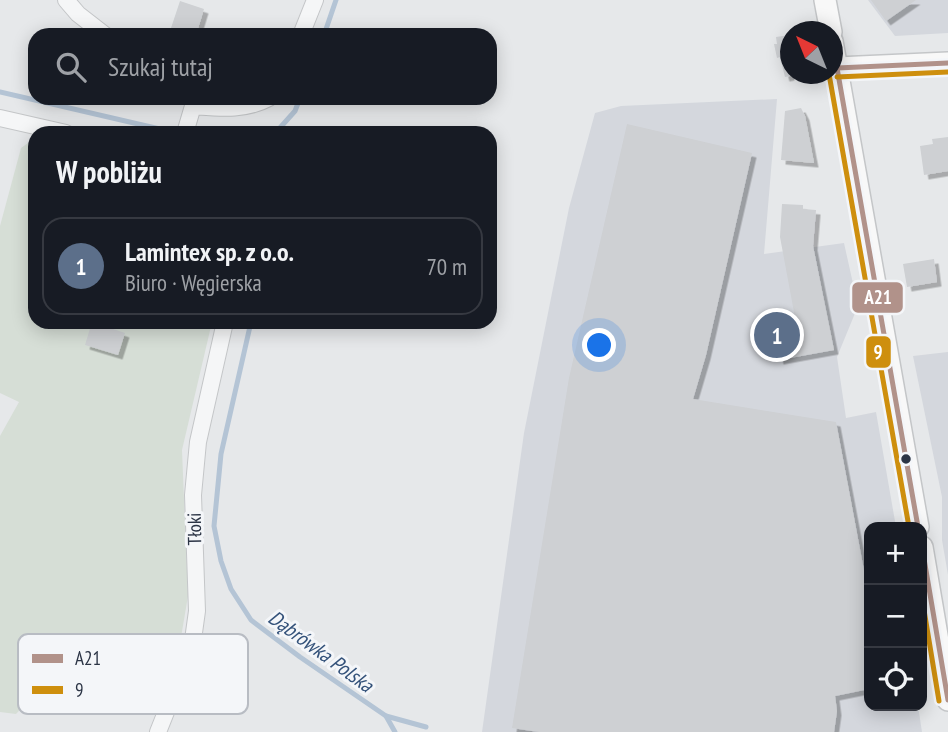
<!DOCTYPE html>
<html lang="pl">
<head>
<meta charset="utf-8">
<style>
	:root { --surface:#171b24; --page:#242831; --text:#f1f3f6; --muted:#9ea1a6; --line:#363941; --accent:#6c737f }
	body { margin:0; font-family:"PT Sans Narrow",sans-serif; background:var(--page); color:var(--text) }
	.controls { position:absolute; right:21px; bottom:21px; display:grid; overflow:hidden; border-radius:14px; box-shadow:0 4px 18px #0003 }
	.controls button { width:63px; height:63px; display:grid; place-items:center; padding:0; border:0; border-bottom:2px solid var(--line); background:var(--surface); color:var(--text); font:35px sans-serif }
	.compass { position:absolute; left:780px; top:21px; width:63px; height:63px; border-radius:50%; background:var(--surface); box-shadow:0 4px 18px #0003; rotate:317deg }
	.you { position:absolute; left:600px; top:346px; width:24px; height:24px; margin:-18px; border:5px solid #fff; border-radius:50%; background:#1a73e8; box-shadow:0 0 0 10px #1a73e833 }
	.badge { display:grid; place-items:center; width:46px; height:46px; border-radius:50%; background:var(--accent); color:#fff; font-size:23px; font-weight:700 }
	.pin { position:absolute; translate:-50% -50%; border:4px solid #fff; box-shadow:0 2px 7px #0006 }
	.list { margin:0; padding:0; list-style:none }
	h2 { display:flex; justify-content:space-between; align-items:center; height:91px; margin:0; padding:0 28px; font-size:30px }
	h2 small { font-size:23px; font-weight:400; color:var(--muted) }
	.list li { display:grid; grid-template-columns:46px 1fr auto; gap:21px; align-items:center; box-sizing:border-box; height:98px; margin:0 14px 14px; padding:0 14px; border:2px solid var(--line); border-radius:21px }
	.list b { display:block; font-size:26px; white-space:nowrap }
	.list p { margin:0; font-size:23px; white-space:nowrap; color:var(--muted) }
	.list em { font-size:23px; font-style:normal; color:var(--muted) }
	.icon { flex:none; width:38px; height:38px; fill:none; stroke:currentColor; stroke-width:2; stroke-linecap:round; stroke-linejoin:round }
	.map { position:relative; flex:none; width:948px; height:732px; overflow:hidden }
	.search { position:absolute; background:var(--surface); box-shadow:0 4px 18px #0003; left:28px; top:28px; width:469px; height:77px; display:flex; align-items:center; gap:18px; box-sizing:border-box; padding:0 24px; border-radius:21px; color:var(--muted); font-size:26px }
	.panel { position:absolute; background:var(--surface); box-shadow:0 4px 18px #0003; left:28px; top:126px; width:469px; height:203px; border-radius:21px }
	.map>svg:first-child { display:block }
	.built { fill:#d4d7dd }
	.green { fill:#d6ded6 }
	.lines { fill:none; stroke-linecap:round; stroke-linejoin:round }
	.stream { stroke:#b4c4d5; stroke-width:5 }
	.building { fill:#ced0d3; filter:url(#shadow) }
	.street-casing { stroke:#c4c6c8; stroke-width:18 }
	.secondary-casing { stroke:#c4c6c8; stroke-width:24 }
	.street { stroke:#f5f6f7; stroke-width:16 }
	.secondary { stroke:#f8f8f8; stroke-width:21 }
	.bus-1-casing { stroke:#f4f6f9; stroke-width:10 }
	.bus-2-casing { stroke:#f4f6f9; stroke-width:10 }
	.bus-1 { stroke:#b1928a; stroke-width:5 }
	.bus-2 { stroke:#ce8f0e; stroke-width:5 }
	.bus-dot { fill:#2b3445; stroke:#f4f6f9; stroke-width:2.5 }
	.labels { text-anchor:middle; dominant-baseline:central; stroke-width:6; stroke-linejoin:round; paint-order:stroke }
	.street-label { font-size:19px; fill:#2b3445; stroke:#f4f6f9 }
	.water-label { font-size:21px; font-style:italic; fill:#34527a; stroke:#f4f6f9 }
	.key { fill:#f4f6f9; stroke:#b8bcc3; stroke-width:2 }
	.key-label { font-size:19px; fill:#2b3445 }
	.line-badge { stroke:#f4f6f9; stroke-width:2.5 }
	.badge-label { font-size:19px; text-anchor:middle; font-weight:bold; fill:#fff }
</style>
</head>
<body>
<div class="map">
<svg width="948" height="732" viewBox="0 0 948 732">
	<defs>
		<filter id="shadow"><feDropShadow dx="4.5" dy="4.5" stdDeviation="0" flood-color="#0004"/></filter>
	</defs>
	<rect width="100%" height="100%" fill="#e6e8ea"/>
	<g class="built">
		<path d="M 868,0 L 948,0 L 948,33 L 895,36 Z"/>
		<path d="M 777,99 L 764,254 L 844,243 L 858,306 L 837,357 L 846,418 L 876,412 L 896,527 L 869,527 L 869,706 L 918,706 L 922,732 L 482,732 L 524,433 L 569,208 L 595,113 L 621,106 Z"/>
		<path d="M 948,352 L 948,575 L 942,540 L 942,497 L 913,356 Z"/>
	</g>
	<path class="green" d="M 35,138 L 35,322 L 212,322 L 182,450 L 188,596 L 177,661 L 164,700 L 86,705 L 32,697 L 16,714 L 0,712 L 0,436 L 19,402 L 0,393 L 0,226 L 21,148 Z"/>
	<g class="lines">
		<g class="stream">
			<path d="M 324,35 L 336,0"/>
			<path d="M 0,92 L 177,133"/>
			<path d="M 278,130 L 295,111 L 300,98"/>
			<path d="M 251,322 L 221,454 L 214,526 L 221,561 L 231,589 L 251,620 L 300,657 L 386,716 L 426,727"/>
			<path d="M 386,716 L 395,732"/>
		</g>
	</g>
	<g class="building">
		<path d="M 871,0 L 916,0 L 886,21 Z"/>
		<path d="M 180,1 L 204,9 L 196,35 L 171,28 Z"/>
		<path d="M 790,35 L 790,76 L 785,77 L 780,57 L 777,58 L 774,44 L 777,44 L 776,37 Z"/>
		<path d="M 801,108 L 805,116 L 814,163 L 781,160 L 785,111 Z"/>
		<path d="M 627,124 L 752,153 L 706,355 L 693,399 L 836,422 L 869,597 L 869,689 L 835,696 L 837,711 L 834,732 L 539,732 L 512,728 L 569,378 Z"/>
		<path d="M 948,137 L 948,171 L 924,175 L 920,146 L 933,144 L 932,139 Z"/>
		<path d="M 782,204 L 803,205 L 803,209 L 816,210 L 813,246 L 834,350 L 779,360 L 773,328 L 796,323 L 780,237 Z"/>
		<path d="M 934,259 L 937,282 L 907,287 L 903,264 Z"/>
		<path d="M 92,322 L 125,333 L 118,355 L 85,345 Z"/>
	</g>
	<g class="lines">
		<defs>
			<g id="street">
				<path d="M 66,0 L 78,14 L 105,35"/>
				<path d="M 301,35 L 315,0"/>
				<path d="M 0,118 L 66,133"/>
				<path d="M 185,133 L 193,106 C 220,108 245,111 269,98"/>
				<path d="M 158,732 L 192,647 L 197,611 L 193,495 L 198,442 L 225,322"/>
			</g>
			<g id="secondary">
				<path d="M 825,0 L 831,32"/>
				<path d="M 832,41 L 918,527"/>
				<path d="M 837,68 L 948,63"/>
				<path d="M 922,547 L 948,700"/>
			</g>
		</defs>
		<use href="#street" class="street-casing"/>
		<use href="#secondary" class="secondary-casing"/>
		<use href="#street" class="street"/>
		<use href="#secondary" class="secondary"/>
		<defs>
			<g id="bus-1">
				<path d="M 837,68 L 918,527"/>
				<path d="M 837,68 L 948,63"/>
				<path d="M 922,547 L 948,700"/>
			</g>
			<g id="bus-2">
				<path d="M 829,74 L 909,527"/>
				<path d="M 837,77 L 948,72"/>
				<path d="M 922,598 L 939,701"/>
			</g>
		</defs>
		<use href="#bus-1" class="bus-1-casing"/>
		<use href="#bus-2" class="bus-2-casing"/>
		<use href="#bus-1" class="bus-1"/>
		<use href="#bus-2" class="bus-2"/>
	</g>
	<circle class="bus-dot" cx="906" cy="459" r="6"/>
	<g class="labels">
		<g class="street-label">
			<text transform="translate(194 529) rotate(-91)">Tłoki</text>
		</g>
		<g class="water-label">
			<text transform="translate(321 651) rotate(36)">Dąbrówka Polska</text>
		</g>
	</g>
	<rect x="18" y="634" width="230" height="80" rx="10" class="key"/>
	<rect x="32" y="654" width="31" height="9" fill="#b1928a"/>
	<rect x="32" y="686" width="31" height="8" fill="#ce8f0e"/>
	<g class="key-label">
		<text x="75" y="665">A21</text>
		<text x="75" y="697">9</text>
	</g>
	<g class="line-badge">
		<rect x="851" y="281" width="53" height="33" rx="7" fill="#b1928a"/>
		<rect x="865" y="335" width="27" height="34" rx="7" fill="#ce8f0e"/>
	</g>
	<g class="badge-label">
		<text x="878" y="304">A21</text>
		<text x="878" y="359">9</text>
	</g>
</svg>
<div class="controls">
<button>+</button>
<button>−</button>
<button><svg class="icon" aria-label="locate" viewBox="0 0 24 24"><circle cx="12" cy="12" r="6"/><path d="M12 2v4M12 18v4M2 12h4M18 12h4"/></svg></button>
</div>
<svg class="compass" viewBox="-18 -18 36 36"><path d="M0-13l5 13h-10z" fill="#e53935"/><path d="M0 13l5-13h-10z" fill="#9ea1a6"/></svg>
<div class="you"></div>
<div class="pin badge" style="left:777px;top:335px;background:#5c6f8a">1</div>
<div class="search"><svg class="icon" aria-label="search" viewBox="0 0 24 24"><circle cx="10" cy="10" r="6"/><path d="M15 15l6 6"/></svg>Szukaj tutaj</div>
<section class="panel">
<h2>W pobliżu<small></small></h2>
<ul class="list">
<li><span class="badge" style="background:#5c6f8a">1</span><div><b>Lamintex sp. z o.o.</b><p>Biuro · Węgierska</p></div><em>70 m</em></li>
</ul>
</section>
</div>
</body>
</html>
